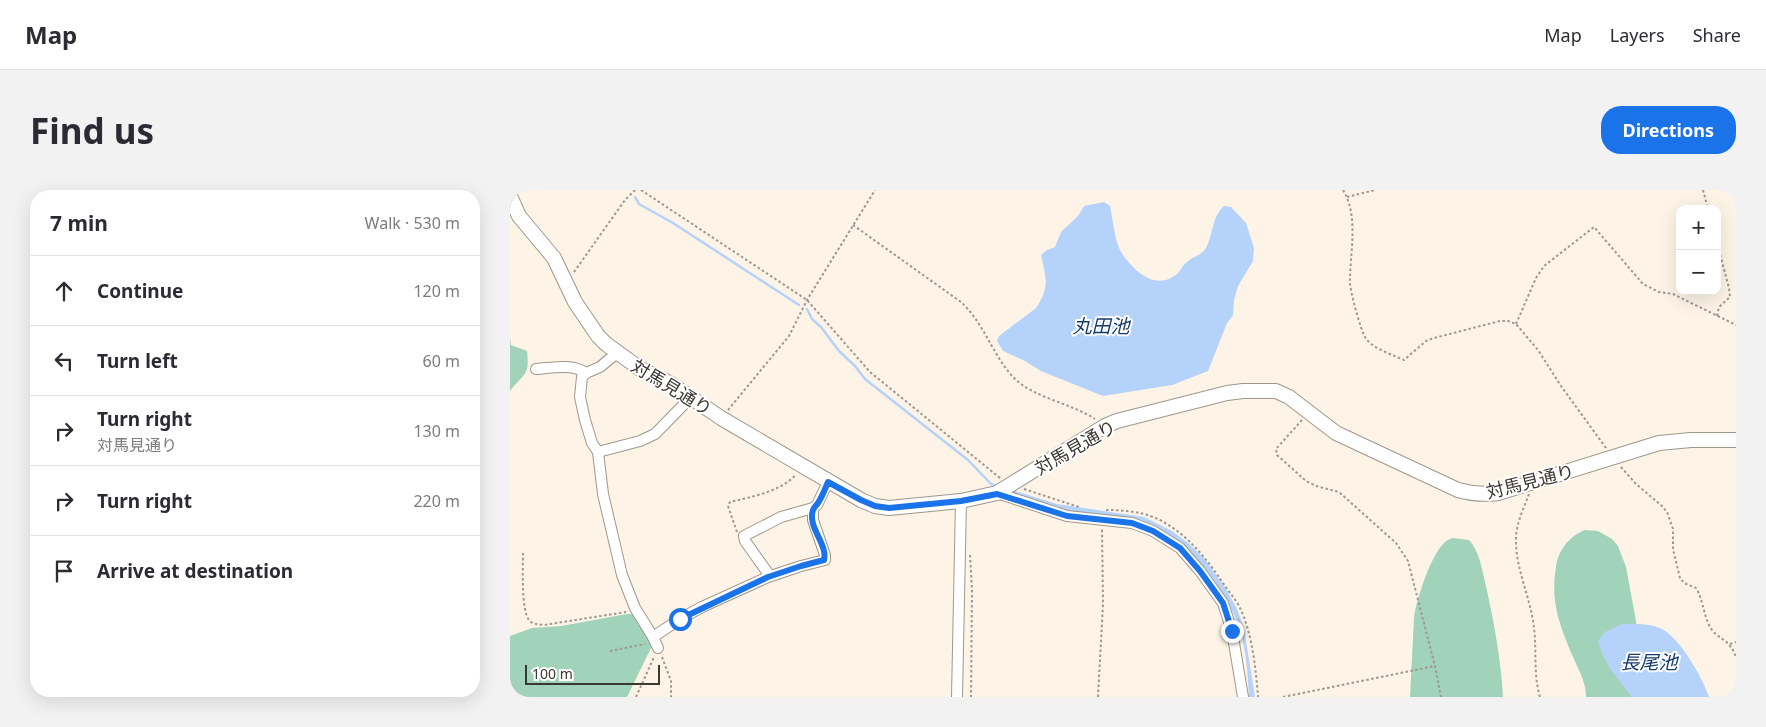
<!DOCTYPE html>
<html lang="en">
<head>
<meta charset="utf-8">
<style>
	:root { --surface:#fff; --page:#f2f2f3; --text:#2b2b33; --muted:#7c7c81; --line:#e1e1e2; --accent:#1a73e8 }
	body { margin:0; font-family:"Noto Sans","Noto Sans JP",sans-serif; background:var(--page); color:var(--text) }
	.controls { position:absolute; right:15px; top:15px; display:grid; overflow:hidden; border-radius:10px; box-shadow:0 5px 20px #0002 }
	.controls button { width:45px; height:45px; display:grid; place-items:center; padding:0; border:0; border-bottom:1px solid var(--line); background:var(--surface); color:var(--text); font:25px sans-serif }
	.scale { position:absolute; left:15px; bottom:12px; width:135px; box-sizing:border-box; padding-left:5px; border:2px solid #3b3732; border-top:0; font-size:14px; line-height:18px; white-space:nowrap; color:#3b3732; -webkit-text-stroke:4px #fff; paint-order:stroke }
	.stop { position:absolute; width:15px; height:15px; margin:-11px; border:4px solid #1a73e8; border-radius:50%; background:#fff }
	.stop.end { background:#1a73e8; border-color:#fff; box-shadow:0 1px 5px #0008 }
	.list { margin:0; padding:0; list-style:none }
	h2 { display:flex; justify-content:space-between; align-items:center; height:65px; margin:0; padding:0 20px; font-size:21px }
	h2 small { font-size:16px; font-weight:400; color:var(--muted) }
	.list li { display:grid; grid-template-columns:32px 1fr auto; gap:15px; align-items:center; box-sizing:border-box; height:70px; padding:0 20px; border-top:1px solid var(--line) }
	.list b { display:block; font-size:19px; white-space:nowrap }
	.list p { margin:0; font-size:16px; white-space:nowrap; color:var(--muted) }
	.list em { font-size:16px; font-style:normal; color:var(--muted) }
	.icon { flex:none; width:28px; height:28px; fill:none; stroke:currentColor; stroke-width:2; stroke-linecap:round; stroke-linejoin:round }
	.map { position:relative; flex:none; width:1226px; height:507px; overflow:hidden; border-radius:20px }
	header { display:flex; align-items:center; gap:30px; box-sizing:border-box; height:70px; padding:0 25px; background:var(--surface); border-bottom:1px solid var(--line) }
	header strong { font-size:24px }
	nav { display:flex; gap:28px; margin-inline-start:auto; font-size:18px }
	.intro { display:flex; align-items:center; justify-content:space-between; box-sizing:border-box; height:120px; padding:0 30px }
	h1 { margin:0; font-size:35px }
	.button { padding:12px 22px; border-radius:20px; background:var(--accent); color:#fff; font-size:18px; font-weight:700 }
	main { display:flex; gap:30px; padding:0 30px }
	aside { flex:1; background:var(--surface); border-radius:20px; box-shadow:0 5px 20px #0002 }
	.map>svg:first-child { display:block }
	.green { fill:#a0d3b9 }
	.water { fill:#b5d2fb }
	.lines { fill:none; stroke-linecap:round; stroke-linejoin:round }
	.stream { stroke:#b5d2fb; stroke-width:2.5 }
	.street-casing { stroke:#a0978c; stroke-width:12 }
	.secondary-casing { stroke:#a0978c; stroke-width:16 }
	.path { stroke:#9d978e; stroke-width:2; stroke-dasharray:2.5 2.5; stroke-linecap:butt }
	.street { stroke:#fff; stroke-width:10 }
	.secondary { stroke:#fff; stroke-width:14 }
	.route { stroke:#1a73e8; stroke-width:6 }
	.labels { text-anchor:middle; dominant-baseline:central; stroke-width:4; stroke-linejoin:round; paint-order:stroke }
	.street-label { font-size:18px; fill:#3b3732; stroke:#fff }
	.water-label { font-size:19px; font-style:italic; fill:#163b6d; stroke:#fff }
</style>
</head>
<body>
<header>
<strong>Map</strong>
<nav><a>Map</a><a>Layers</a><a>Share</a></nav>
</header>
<div class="intro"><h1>Find us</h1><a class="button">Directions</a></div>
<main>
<aside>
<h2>7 min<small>Walk · 530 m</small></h2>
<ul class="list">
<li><svg class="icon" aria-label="ahead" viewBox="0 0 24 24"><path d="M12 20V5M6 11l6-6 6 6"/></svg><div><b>Continue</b></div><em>120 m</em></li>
<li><svg class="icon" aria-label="left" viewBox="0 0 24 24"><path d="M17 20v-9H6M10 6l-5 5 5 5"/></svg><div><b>Turn left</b></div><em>60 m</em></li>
<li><svg class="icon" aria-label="right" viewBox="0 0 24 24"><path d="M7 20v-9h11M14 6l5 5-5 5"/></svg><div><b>Turn right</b><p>対馬見通り</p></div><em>130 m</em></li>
<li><svg class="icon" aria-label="right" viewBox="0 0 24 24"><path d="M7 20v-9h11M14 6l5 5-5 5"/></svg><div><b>Turn right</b></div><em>220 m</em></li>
<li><svg class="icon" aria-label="arrive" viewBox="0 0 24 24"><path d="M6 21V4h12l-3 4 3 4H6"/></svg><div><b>Arrive at destination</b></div></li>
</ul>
</aside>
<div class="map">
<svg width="1226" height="507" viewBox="0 0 1226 507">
	<rect width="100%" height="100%" fill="#fdf4e7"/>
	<g class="green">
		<path d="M 0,148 L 1,155 L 17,161 C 20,186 14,183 0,201 Z"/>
		<path d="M 1075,340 L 1088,341 L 1102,349 L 1108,356 L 1116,377 L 1140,507 L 1076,507 C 1076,492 1069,481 1063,467 C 1050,436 1040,412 1046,377 C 1048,361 1059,346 1075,340 Z"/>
		<path d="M 943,348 L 959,350 C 970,362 972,380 976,396 C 984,433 991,469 993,507 L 900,507 L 904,427 C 907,408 920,368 933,354 C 935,351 939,349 943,348 Z"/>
		<path d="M 117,424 L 124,424 L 142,456 L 117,507 L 0,507 L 0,446 L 22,438 L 51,436 Z"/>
	</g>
	<g class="water">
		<path d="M 594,12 L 600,16 C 603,29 604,48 610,60 C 622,80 646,103 668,83 C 671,80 672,76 675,74 C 681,67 691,66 696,58 C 703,45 702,26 714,16 L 721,17 L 736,33 L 744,58 L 743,71 L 728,96 L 724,110 L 723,125 L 717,133 L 698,181 L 662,195 L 593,206 L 531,181 L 515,171 L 493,161 L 487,151 L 489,146 L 526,118 C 540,97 536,88 531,65 L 537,60 L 545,57 L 551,42 L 568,26 L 574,16 Z"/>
		<path d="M 502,300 L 547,314 L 634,327 L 662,341 L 678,353 L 694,368 L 716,399 L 727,419 L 734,439 L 745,507 L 739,507 C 738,485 736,460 730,439 C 722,412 683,355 656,345 C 637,337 612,335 592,330 C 560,322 529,313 497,304 Z"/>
		<path d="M 1112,434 C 1124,434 1139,433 1150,438 C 1169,446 1193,488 1199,507 L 1122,507 C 1109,490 1093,473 1088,451 L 1095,442 Z"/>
	</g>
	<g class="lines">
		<g class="stream">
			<path d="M 125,7 L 129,14 L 163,33 L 289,115"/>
			<path d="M 297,119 L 302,129 L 311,137 L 329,161 L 345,176 L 355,189 L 458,270 L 481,294 L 488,297"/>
		</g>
		<defs>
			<g id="street">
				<path d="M 107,163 L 90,177 L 76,183 L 72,187 L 70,207 L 75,230 L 82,253 L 88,262 L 93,304 L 112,385 L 125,418 L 143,447 L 148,458"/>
				<path d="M 26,179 C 43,178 61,173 76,183"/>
				<path d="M 88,262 L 130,251 L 145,244 L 182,206"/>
				<path d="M 487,303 L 557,326 L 622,333 L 643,341 L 670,358 L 690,381 L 713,413 L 722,441 L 733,507"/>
				<path d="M 260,386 L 235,351 L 234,346 L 271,327 L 303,318 L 307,315 L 318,292"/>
				<path d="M 143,447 L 170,429 L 192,417 L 258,387 L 291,376 L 315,370 L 315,365 L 303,330 L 303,318"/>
				<path d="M 447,507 L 451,311"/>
			</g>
			<path id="secondary" d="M 0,6 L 9,26 L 44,68 L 65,112 L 88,146 L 96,154 L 129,178 L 161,194 L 211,228 L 351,310 L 365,316 L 379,318 L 451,311 L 487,303 L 595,236 L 607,231 L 717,203 L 733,201 L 766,201 L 779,207 L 826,243 L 948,300 C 962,304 973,305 988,303 L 1149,253 L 1181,250 L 1226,250"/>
		</defs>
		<use href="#street" class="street-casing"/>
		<use href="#secondary" class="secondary-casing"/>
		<g class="path">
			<path d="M 131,0 L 297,110 L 360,182 L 490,288"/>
			<path d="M 833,0 C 849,26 840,62 840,91 C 839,98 851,141 855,147 C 861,158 883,165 894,170 L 916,151 L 924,148 L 990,131 L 998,131 L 1006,134 L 1028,160 L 1051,196 L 1096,258"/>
			<path d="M 1193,0 L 1198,19"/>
			<path d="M 837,7 L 865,0"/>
			<path d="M 343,35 L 451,112 C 474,133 482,164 503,187 C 523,208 561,213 585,229"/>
			<path d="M 64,82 L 115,10 L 125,0"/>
			<path d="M 1207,126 L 1209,117 L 1220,107 L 1219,98 L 1207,53"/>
			<path d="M 1006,134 L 1026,88 L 1034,76 L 1084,37 L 1133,94 L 1149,102 L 1163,104 L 1226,135"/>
			<path d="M 218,220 L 279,146 L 297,110 L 365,0"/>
			<path d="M 792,230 L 766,259 L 767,265 L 796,291 L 806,296 L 829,302 L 886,353 L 898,371 L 925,476 L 931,507"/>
			<path d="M 1111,277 L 1126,294 L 1151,315 L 1157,322 L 1163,339 L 1163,359 L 1170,388 L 1174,393 L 1186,398 C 1194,411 1193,427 1202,440 C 1207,447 1215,449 1220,456 C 1223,459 1224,463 1226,467"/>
			<path d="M 514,299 L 569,317"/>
			<path d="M 1019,304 C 1014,318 1006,334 1006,348 C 1005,379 1021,408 1024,438 C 1027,462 1023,483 1030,507"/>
			<path d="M 596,320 C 609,320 622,321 634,324 C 670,334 695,366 715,396 C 720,403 726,410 730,418 C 742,442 746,480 748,507"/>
			<path d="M 227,342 L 218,316 L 220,312 C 241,307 273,301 286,284"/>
			<path d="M 13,363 C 13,377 11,420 19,430 C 23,435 28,434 34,435 L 116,422"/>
			<path d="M 460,365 L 462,400 L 461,507"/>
			<path d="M 1220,454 L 1226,452"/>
			<path d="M 100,461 L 135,454"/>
			<path d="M 152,467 L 161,491 L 161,507"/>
			<path d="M 126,507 L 144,467"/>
			<path d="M 588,507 L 593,414 L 592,339"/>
			<path d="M 773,507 L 925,476"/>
		</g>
		<use href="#street" class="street"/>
		<use href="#secondary" class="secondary"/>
	</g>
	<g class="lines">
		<path class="route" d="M 170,429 L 258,387 L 291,376 L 314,370 C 318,354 297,337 303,320 C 304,317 306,316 308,313 C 312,307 315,299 318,292 L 351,310 L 365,316 L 379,318 L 451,311 L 487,304 L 557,326 L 622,333 L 643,341 L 670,358 L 690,381 L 713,413 L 722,441"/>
	</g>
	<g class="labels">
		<g class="street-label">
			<text transform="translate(162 197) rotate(31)">対馬見通り</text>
			<text transform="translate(565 257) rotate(-30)">対馬見通り</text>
			<text transform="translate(1020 291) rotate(-14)">対馬見通り</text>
		</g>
		<g class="water-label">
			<text x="591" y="136">丸田池</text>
			<text x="1139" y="472">長尾池</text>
		</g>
	</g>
</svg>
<div class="controls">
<button>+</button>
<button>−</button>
</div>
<div class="scale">100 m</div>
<div class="stop" style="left:170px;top:429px"></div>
<div class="stop end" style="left:722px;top:441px"></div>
</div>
</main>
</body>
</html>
